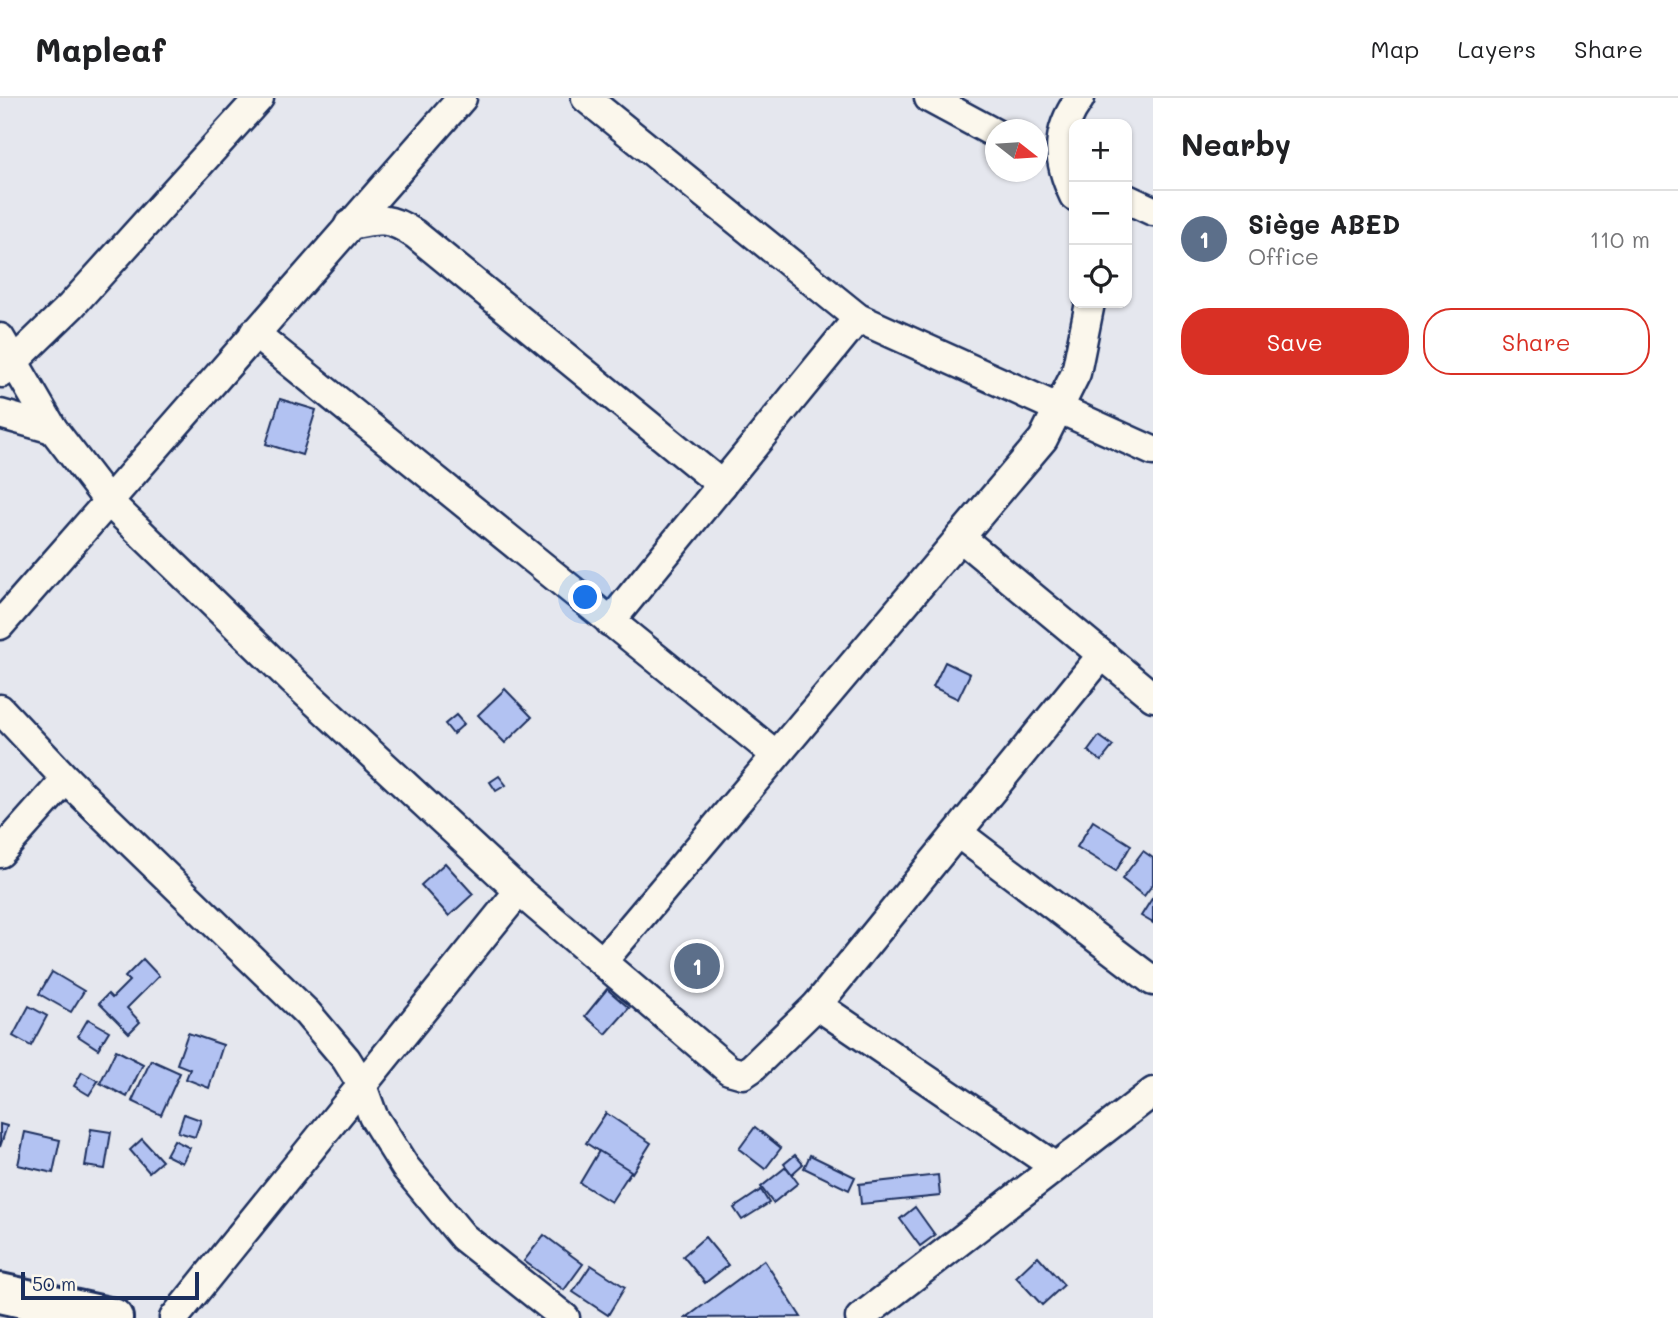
<!DOCTYPE html>
<html lang="en">
<head>
<meta charset="utf-8">
<style>
	:root { --surface:#fff; --page:#f2f2f2; --text:#202124; --muted:#757577; --line:#e0e0e0; --accent:#d93025 }
	body { margin:0; font-family:Mali,sans-serif; background:var(--page); color:var(--text) }
	.controls { position:absolute; right:21px; top:21px; display:grid; overflow:hidden; border-radius:14px; box-shadow:0 2px 5px #0004 }
	.controls button { width:63px; height:63px; display:grid; place-items:center; padding:0; border:0; border-bottom:2px solid var(--line); background:var(--surface); color:var(--text); font:35px sans-serif }
	.compass { position:absolute; left:985px; top:21px; width:63px; height:63px; border-radius:50%; background:var(--surface); box-shadow:0 2px 5px #0004; rotate:107deg }
	.scale { position:absolute; left:21px; bottom:18px; width:178px; box-sizing:border-box; padding-left:7px; border:4px solid #1b2f5e; border-top:0; font-size:19px; line-height:24px; white-space:nowrap; color:#1b2f5e; -webkit-text-stroke:5px #fbf7ec; paint-order:stroke }
	.you { position:absolute; left:586px; top:500px; width:24px; height:24px; margin:-18px; border:5px solid #fff; border-radius:50%; background:#1a73e8; box-shadow:0 0 0 10px #1a73e833 }
	.badge { display:grid; place-items:center; width:46px; height:46px; border-radius:50%; background:var(--accent); color:#fff; font-size:23px; font-weight:700 }
	.pin { position:absolute; translate:-50% -50%; border:4px solid #fff; box-shadow:0 2px 7px #0006 }
	.list { margin:0; padding:0; list-style:none }
	h2 { display:flex; justify-content:space-between; align-items:center; height:91px; margin:0; padding:0 28px; font-size:30px }
	h2 small { font-size:23px; font-weight:400; color:var(--muted) }
	.list li { display:grid; grid-template-columns:46px 1fr auto; gap:21px; align-items:center; box-sizing:border-box; height:98px; padding:0 28px; border-top:2px solid var(--line) }
	.list b { display:block; font-size:26px; white-space:nowrap }
	.list p { margin:0; font-size:23px; white-space:nowrap; color:var(--muted) }
	.list em { font-size:23px; font-style:normal; color:var(--muted) }
	.actions { display:flex; gap:14px; padding:21px 28px }
	.actions a { flex:1; padding:16px 0; border:2px solid var(--accent); border-radius:28px; text-align:center; font-size:24px; color:var(--accent) }
	.actions .main { background:var(--accent); color:#fff }
	.icon { flex:none; width:38px; height:38px; fill:none; stroke:currentColor; stroke-width:2; stroke-linecap:round; stroke-linejoin:round }
	.map { position:relative; flex:none; width:1153px; height:1220px; overflow:hidden }
	header { display:flex; align-items:center; gap:42px; box-sizing:border-box; height:98px; padding:0 35px; background:var(--surface); border-bottom:2px solid var(--line) }
	header strong { font-size:33px }
	nav { display:flex; gap:38px; margin-inline-start:auto; font-size:24px }
	main { display:flex }
	aside { flex:1; background:var(--surface) }
	.map>svg:first-child { display:block }
	.building { fill:#b2c2f2; stroke:#1b2f5e; stroke-width:2 }
	.lines { fill:none; stroke-linecap:round; stroke-linejoin:round }
	.street-casing { stroke:#1b2f5e; stroke-width:33 }
	.secondary-casing { stroke:#1b2f5e; stroke-width:44 }
	.street { stroke:#fbf7ec; stroke-width:28 }
	.secondary { stroke:#fbf7ec; stroke-width:38 }
</style>
</head>
<body>
<header>
<strong>Mapleaf</strong>
<nav><a>Map</a><a>Layers</a><a>Share</a></nav>
</header>
<main>
<div class="map">
<svg width="1153" height="1220" viewBox="0 0 1153 1220">
	<rect width="100%" height="100%" fill="#e5e7ee"/>
	<filter id="ink" filterUnits="userSpaceOnUse"><feTurbulence type="fractalNoise" baseFrequency=".0143" numOctaves="2"/><feDisplacementMap in="SourceGraphic" scale="14" xChannelSelector="R" yChannelSelector="G"/><feConvolveMatrix kernelMatrix="1 2 1 2 8 2 1 2 1" color-interpolation-filters="sRGB"/></filter>
	<g filter="url(#ink)">
		<g class="building">
			<path d="M 280,301 L 316,312 L 302,357 L 266,346 Z"/>
			<path d="M 945,564 L 970,576 L 958,601 L 933,589 Z"/>
			<path d="M 505,591 L 532,619 L 505,645 L 478,617 Z"/>
			<path d="M 456,617 L 464,626 L 453,636 L 445,626 Z"/>
			<path d="M 1099,638 L 1113,648 L 1101,663 L 1088,653 Z"/>
			<path d="M 499,678 L 506,687 L 496,693 L 490,684 Z"/>
			<path d="M 1093,723 L 1131,747 L 1116,773 L 1077,749 Z"/>
			<path d="M 1143,753 L 1153,760 L 1153,786 L 1144,798 L 1122,781 Z"/>
			<path d="M 445,765 L 473,796 L 449,818 L 421,787 Z"/>
			<path d="M 1153,799 L 1153,825 L 1141,818 Z"/>
			<path d="M 143,861 L 159,878 L 127,910 L 140,924 L 129,935 L 99,905 L 108,896 L 112,900 L 129,883 L 125,879 Z"/>
			<path d="M 52,874 L 84,893 L 71,914 L 39,896 Z"/>
			<path d="M 607,891 L 629,910 L 606,936 L 585,918 Z"/>
			<path d="M 29,908 L 47,918 L 31,948 L 13,938 Z"/>
			<path d="M 88,921 L 109,933 L 98,951 L 78,938 Z"/>
			<path d="M 188,935 L 223,947 L 209,990 L 186,981 L 190,971 L 177,966 Z"/>
			<path d="M 116,952 L 143,966 L 127,999 L 100,985 Z"/>
			<path d="M 151,962 L 180,975 L 161,1017 L 132,1003 Z"/>
			<path d="M 82,974 L 98,983 L 89,997 L 74,988 Z"/>
			<path d="M 606,1015 L 651,1045 L 632,1075 L 586,1045 Z"/>
			<path d="M 184,1016 L 201,1022 L 195,1039 L 178,1034 Z"/>
			<path d="M 0,1026 L 7,1028 L 0,1049 Z"/>
			<path d="M 755,1029 L 781,1050 L 765,1071 L 739,1051 Z"/>
			<path d="M 91,1031 L 111,1034 L 105,1071 L 85,1068 Z"/>
			<path d="M 25,1034 L 60,1042 L 53,1075 L 18,1067 Z"/>
			<path d="M 142,1041 L 162,1063 L 149,1074 L 130,1052 Z"/>
			<path d="M 174,1042 L 190,1050 L 182,1065 L 166,1057 Z"/>
			<path d="M 599,1053 L 631,1073 L 611,1104 L 580,1085 Z"/>
			<path d="M 795,1057 L 803,1066 L 792,1076 L 784,1066 Z"/>
			<path d="M 810,1057 L 855,1079 L 849,1092 L 804,1070 Z"/>
			<path d="M 786,1069 L 798,1085 L 773,1105 L 761,1089 Z"/>
			<path d="M 938,1077 L 940,1098 L 861,1106 L 859,1086 Z"/>
			<path d="M 761,1092 L 769,1105 L 742,1122 L 734,1110 Z"/>
			<path d="M 915,1109 L 935,1137 L 920,1148 L 900,1121 Z"/>
			<path d="M 544,1137 L 583,1166 L 564,1192 L 524,1163 Z"/>
			<path d="M 705,1139 L 728,1167 L 705,1185 L 683,1158 Z"/>
			<path d="M 1038,1158 L 1064,1187 L 1042,1207 L 1016,1179 Z"/>
			<path d="M 764,1162 L 801,1219 L 686,1220 Z"/>
			<path d="M 591,1167 L 625,1189 L 608,1217 L 573,1194 Z"/>
		</g>
		<g class="lines">
			<defs>
				<g id="street">
					<path d="M 586,0 L 858,220 L 1153,353"/>
					<path d="M 929,0 L 996,36"/>
					<path d="M 1074,98 C 1057,62 1055,34 1080,0"/>
					<path d="M 1127,101 L 1153,113"/>
					<path d="M 349,127 C 379,121 388,118 415,136 L 722,387"/>
					<path d="M 254,235 L 776,657"/>
					<path d="M 0,240 L 53,331 L 109,404 L 292,582 L 519,793 L 729,972 L 743,976 L 752,970 L 817,907 L 1102,557"/>
					<path d="M 2,275 L 71,208 L 259,0"/>
					<path d="M 0,316 L 53,331"/>
					<path d="M 960,439 L 1153,599"/>
					<path d="M 610,524 L 858,220"/>
					<path d="M 0,527 L 462,0"/>
					<path d="M 0,611 L 66,681 L 307,915 L 346,961 L 361,985 L 373,1018 L 405,1069 L 463,1139 L 565,1220"/>
					<path d="M 958,735 L 1153,883"/>
					<path d="M 0,755 L 66,681"/>
					<path d="M 602,864 L 1043,341 L 1076,275 L 1090,205"/>
					<path d="M 817,907 L 1054,1068"/>
					<path d="M 174,1220 L 519,793"/>
					<path d="M 860,1220 L 1153,994"/>
				</g>
				<path id="secondary" d="M 0,1195 L 113,1220"/>
			</defs>
			<use href="#street" class="street-casing"/>
			<use href="#secondary" class="secondary-casing"/>
			<use href="#street" class="street"/>
			<use href="#secondary" class="secondary"/>
		</g>
	</g>
</svg>
<div class="controls">
<button>+</button>
<button>−</button>
<button><svg class="icon" aria-label="locate" viewBox="0 0 24 24"><circle cx="12" cy="12" r="6"/><path d="M12 2v4M12 18v4M2 12h4M18 12h4"/></svg></button>
</div>
<svg class="compass" viewBox="-18 -18 36 36"><path d="M0-13l5 13h-10z" fill="#e53935"/><path d="M0 13l5-13h-10z" fill="#757577"/></svg>
<div class="scale">50 m</div>
<div class="you"></div>
<div class="pin badge" style="left:697px;top:868px;background:#5c6f8a">1</div>
</div>
<aside>
<h2>Nearby<small></small></h2>
<ul class="list">
<li><span class="badge" style="background:#5c6f8a">1</span><div><b>Siège ABED</b><p>Office</p></div><em>110 m</em></li>
</ul>
<div class="actions"><a class="main">Save</a><a>Share</a></div>
</aside>
</main>
</body>
</html>
